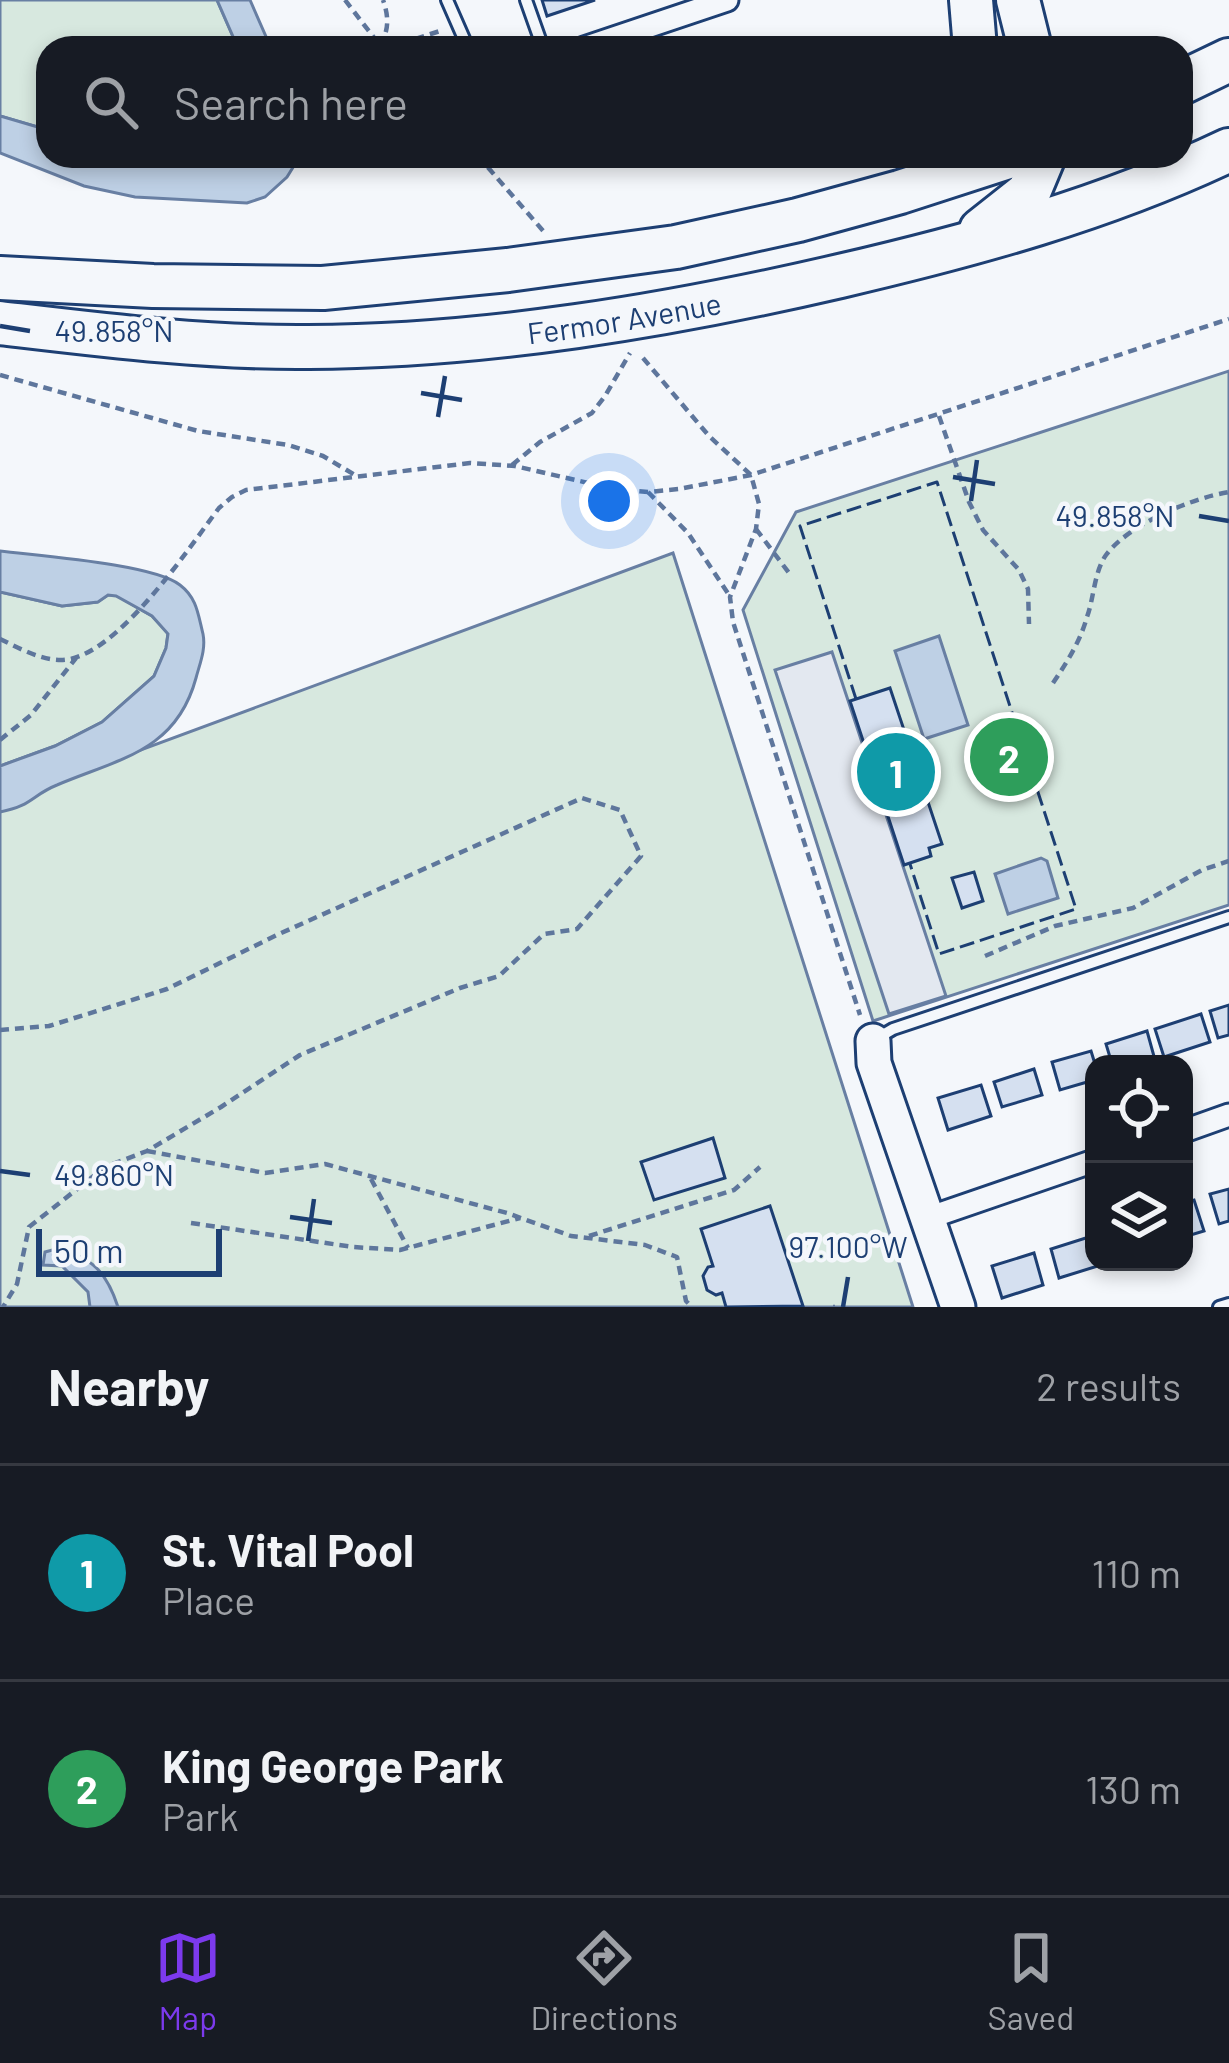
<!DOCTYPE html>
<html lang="en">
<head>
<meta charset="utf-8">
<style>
	:root { --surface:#171b24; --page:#20242c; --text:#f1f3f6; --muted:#9ea1a6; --line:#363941; --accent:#7c3aed }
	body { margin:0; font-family:Barlow,sans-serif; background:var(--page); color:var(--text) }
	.controls { position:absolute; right:36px; bottom:36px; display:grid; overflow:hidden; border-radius:24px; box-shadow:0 6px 18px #0003 }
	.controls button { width:108px; height:108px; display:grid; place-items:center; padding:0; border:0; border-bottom:3px solid var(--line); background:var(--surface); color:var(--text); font:60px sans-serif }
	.scale { position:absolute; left:36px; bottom:30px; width:186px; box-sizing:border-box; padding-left:12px; border:6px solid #1d3f73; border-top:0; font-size:33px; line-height:42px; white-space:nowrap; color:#1d3f73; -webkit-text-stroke:9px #f4f7fb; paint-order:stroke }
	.you { position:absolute; left:609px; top:501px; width:42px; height:42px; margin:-30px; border:9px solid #fff; border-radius:50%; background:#1a73e8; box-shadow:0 0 0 18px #1a73e833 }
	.badge { display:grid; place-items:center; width:78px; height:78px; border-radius:50%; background:var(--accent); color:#fff; font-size:39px; font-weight:700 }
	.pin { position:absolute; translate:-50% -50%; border:6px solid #fff; box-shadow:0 3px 12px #0006 }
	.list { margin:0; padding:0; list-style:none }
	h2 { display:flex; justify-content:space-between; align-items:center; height:156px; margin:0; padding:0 48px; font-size:51px }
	h2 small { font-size:39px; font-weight:400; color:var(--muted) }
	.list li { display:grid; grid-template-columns:78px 1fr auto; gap:36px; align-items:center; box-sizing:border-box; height:216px; padding:0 48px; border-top:3px solid var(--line) }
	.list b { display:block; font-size:45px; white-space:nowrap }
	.list p { margin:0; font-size:39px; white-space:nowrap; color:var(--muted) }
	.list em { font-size:39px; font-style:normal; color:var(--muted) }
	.icon { flex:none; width:66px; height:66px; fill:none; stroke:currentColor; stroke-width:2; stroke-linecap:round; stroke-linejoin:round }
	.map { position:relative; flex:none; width:1229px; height:1307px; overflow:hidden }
	.search { position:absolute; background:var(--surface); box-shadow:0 6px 18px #0003; left:36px; right:36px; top:36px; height:132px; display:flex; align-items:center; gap:30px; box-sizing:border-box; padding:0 42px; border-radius:36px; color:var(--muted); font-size:45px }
	.sheet { height:588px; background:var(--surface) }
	nav { display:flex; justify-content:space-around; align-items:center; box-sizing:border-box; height:168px; border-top:3px solid var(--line); background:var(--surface); font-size:33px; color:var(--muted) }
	nav a { display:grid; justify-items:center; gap:6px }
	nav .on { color:var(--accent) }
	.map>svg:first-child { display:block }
	.green { fill:#d7e8df; stroke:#687fa3; stroke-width:3 }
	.parking { fill:#e3e8f0; stroke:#687fa3; stroke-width:3 }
	.water { fill:#bed0e5; stroke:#687fa3; stroke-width:3 }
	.building { fill:#d5e0f0; stroke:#1d3f73; stroke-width:3 }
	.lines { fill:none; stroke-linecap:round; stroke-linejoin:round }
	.lane-casing { stroke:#1d3f73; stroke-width:16 }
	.street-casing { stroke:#1d3f73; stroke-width:27 }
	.secondary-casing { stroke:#1d3f73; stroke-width:39 }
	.highway-casing { stroke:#1d3f73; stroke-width:48 }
	.path { stroke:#5e769c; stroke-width:4.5; stroke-dasharray:9 6; stroke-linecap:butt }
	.lane { stroke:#f4f7fb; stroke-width:10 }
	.street { stroke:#f4f7fb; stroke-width:21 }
	.secondary { stroke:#f4f7fb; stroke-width:33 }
	.highway { stroke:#f4f7fb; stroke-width:42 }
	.fence { stroke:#1d3f73; stroke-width:3; stroke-dasharray:15 6; stroke-linecap:butt }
	.ticks { fill:none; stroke:#1d3f73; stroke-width:4.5 }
	.labels { text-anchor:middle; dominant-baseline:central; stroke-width:9; stroke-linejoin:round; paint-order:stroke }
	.street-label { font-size:30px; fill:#1d3f73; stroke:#f4f7fb }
	.ticks-label { font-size:30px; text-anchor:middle; fill:#1d3f73; stroke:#f4f7fb; stroke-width:9; stroke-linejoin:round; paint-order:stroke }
</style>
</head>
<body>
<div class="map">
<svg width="1229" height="1307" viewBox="0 0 1229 1307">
	<rect width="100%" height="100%" fill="#f4f7fb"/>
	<g class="green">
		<path d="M 0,0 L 217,0 L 238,48 L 48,48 L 48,130 L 0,116 Z"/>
		<path d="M 1229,371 L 1229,905 L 873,1021 L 743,610 L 796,512 Z"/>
		<path d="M 673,553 L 913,1307 L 0,1307 L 0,802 Z"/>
		<path d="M 0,592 L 62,606 L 97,602 L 108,595 L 116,595 L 152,616 L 168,633 L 166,648 L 154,676 L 102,722 L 55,746 L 0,766 Z"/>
	</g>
	<path class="parking" d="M 832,652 L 946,996 L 889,1014 L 775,670 Z"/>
	<g class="water">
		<path d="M 217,0 L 250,0 L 271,48 L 238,48 Z"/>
		<path d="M 0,116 L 48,130 L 48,156 L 130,156 L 165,162 L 213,164 L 229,156 L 300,156 L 287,177 L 265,197 L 247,203 L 135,197 L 84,186 L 0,153 Z"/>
		<path d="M 0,551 C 39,556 153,564 180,585 C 197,598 198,614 203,634 C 206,649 200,663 196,678 C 176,752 118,759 57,785 C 32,795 32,806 0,812 L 0,766 L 55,746 L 102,722 L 154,676 L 166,648 L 168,634 L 152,616 L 116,596 L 108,595 L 98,602 L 62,606 L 0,592 Z"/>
		<path d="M 939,636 L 968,725 L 924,739 L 895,651 Z"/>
		<path d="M 1041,858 L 1047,861 L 1058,898 L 1008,914 L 995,874 Z"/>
		<path d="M 56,1249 C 92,1256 107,1273 118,1307 L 90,1307 L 88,1292 L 62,1266 L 43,1265 L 45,1252 Z"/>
	</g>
	<g class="building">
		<path d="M 542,0 L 595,0 L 547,16 Z"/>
		<path d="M 890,688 L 942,844 L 929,848 L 931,856 L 904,865 L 850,701 Z"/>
		<path d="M 974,872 L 983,901 L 962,908 L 952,878 Z"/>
		<path d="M 1229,1005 L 1229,1035 L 1218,1038 L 1210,1011 Z"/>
		<path d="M 1201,1014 L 1210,1042 L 1164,1057 L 1155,1029 Z"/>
		<path d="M 1147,1031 L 1155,1060 L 1141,1064 L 1112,1064 L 1106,1044 Z"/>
		<path d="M 1091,1051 L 1095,1064 L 1094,1080 L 1060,1090 L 1052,1062 Z"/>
		<path d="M 1034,1069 L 1042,1095 L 1002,1107 L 994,1082 Z"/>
		<path d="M 981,1085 L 991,1116 L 948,1130 L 938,1098 Z"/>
		<path d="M 713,1138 L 725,1178 L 654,1200 L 641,1162 Z"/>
		<path d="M 1229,1189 L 1229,1221 L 1219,1224 L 1210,1194 Z"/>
		<path d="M 1194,1200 L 1204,1231 L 1184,1237 L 1184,1203 Z"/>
		<path d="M 770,1206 L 803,1306 L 726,1307 L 722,1293 L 716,1295 L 707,1290 L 703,1276 L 708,1267 L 713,1266 L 701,1229 Z"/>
		<path d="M 1092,1236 L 1094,1262 L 1100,1262 L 1101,1265 L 1059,1278 L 1051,1249 Z"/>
		<path d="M 1034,1253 L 1043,1285 L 1002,1298 L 992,1266 Z"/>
	</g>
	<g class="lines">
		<defs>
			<g id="lane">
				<path d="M 447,0 L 468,48"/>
				<path d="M 526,0 L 543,48"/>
				<path d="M 876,1039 L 893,1029 L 1229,917"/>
				<path d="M 1219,1307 L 1229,1304"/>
			</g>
			<g id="street">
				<path d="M 584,48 L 727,0"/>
				<path d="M 1184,1131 L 1229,1115"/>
				<path d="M 928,1218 L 1094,1161"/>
			</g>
			<path id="secondary" d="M 873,1041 L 874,1063 L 958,1307"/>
			<g id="highway">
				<path d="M 971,0 L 975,48"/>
				<path d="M 1018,0 L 1030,48"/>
				<path d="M 1181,83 L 1229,60"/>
				<path d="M 981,230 L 1029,192 L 1044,156"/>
				<path d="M 0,278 L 153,286 L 323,288 L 508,270 L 676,247 L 798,220 L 900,192 L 1011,156"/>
				<path id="s1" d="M 0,323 C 102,335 205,348 308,347 C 487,346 667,316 840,276 C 973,245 1105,209 1229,150"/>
			</g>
		</defs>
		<use href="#lane" class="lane-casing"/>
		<use href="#street" class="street-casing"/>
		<use href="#secondary" class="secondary-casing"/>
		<use href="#highway" class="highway-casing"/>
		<g class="path">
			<path d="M 345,0 L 382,48"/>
			<path d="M 380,46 C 389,30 389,17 383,0"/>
			<path d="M 387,48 L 440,31"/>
			<path d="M 478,156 L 545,233"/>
			<path d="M 643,358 L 709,436 L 751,475 L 759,504 L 756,529 L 730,597 L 733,622 L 860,1015"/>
			<path d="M 0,375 L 198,431 L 288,445 L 323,456 L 355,475"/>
			<path d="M 939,416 L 969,502 L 983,530 L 1019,570 L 1028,589 L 1029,624"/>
			<path d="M 512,465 L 540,442 L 592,413 L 605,396 L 630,353"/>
			<path d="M 648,492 L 688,533 L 729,595"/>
			<path d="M 756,529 L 789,573"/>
			<path d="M 0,639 C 19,648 40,660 61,660 C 115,660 188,549 219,508 L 232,497 L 246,490 L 470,463 L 515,466 L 614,489 L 648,492 L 679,489 L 751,475 L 1229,319"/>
			<path d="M 1053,683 C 1067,662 1080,642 1087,617 C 1094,598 1094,572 1106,555 C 1129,524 1192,498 1229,492"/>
			<path d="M 0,740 L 31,715 L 76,658"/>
			<path d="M 985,956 L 1055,926 L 1133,908 L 1202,870 L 1229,861"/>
			<path d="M 0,1030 L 49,1026 L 167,989 L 279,934 L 582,798 L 620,810 L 641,856 L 577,929 L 544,934 L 499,976 L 460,988 L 300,1055 L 221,1107 L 147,1151 L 105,1167 L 29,1227 L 17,1284 L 3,1307"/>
			<path d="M 147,1151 L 265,1173 L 325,1164 L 507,1213 L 571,1236 L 645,1245 L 677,1257 L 686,1301 L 692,1307"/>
			<path d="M 371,1179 L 408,1248"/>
			<path d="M 191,1223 L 353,1247 L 400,1250 L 520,1218"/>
			<path d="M 589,1236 L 734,1190 L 760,1167"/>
			<path d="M 833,1307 L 835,1307"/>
		</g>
		<use href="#lane" class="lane"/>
		<use href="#street" class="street"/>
		<use href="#secondary" class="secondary"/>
		<use href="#highway" class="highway"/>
		<path class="fence" d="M 856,699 L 800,526 L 937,482 L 1076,909 L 939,954 L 910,864"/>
	</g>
	<path class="ticks" d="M 0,326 L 30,331M 421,393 L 462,400M 438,417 L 445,376M 953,477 L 995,484M 971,501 L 977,460M 1199,516 L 1229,521M 0,1171 L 30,1175M 290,1217 L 332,1223M 308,1241 L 314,1199M 843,1307 L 848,1277"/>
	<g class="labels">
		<g class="street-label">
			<text stroke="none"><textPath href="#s1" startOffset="627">Fermor Avenue</textPath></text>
		</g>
	</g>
	<g class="ticks-label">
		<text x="114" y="342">49.858°N</text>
		<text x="1115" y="527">49.858°N</text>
		<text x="114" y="1186">49.860°N</text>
		<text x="848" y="1258">97.100°W</text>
	</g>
</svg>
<div class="controls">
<button><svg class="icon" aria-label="locate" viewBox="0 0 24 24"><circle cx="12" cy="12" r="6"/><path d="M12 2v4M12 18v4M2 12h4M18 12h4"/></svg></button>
<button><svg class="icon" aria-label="layers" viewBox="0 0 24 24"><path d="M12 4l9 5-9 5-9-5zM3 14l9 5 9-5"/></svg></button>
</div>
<div class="scale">50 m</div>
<div class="you"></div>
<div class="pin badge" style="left:896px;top:772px;background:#0f9aa8">1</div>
<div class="pin badge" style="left:1009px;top:757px;background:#2e9e5b">2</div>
<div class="search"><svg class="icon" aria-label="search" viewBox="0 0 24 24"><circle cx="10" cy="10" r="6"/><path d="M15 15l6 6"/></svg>Search here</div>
</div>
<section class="sheet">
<h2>Nearby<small>2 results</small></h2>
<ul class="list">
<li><span class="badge" style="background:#0f9aa8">1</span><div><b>St. Vital Pool</b><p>Place</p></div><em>110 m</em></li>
<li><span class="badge" style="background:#2e9e5b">2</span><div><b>King George Park</b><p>Park</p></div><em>130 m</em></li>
</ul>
</section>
<nav>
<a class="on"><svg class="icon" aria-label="map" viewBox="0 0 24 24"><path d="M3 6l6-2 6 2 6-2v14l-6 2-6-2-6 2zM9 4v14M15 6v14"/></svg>Map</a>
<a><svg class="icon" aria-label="directions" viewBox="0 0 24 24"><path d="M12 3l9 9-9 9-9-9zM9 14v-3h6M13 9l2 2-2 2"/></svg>Directions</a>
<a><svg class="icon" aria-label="saved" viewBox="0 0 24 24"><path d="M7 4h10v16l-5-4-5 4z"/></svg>Saved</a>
</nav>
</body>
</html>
